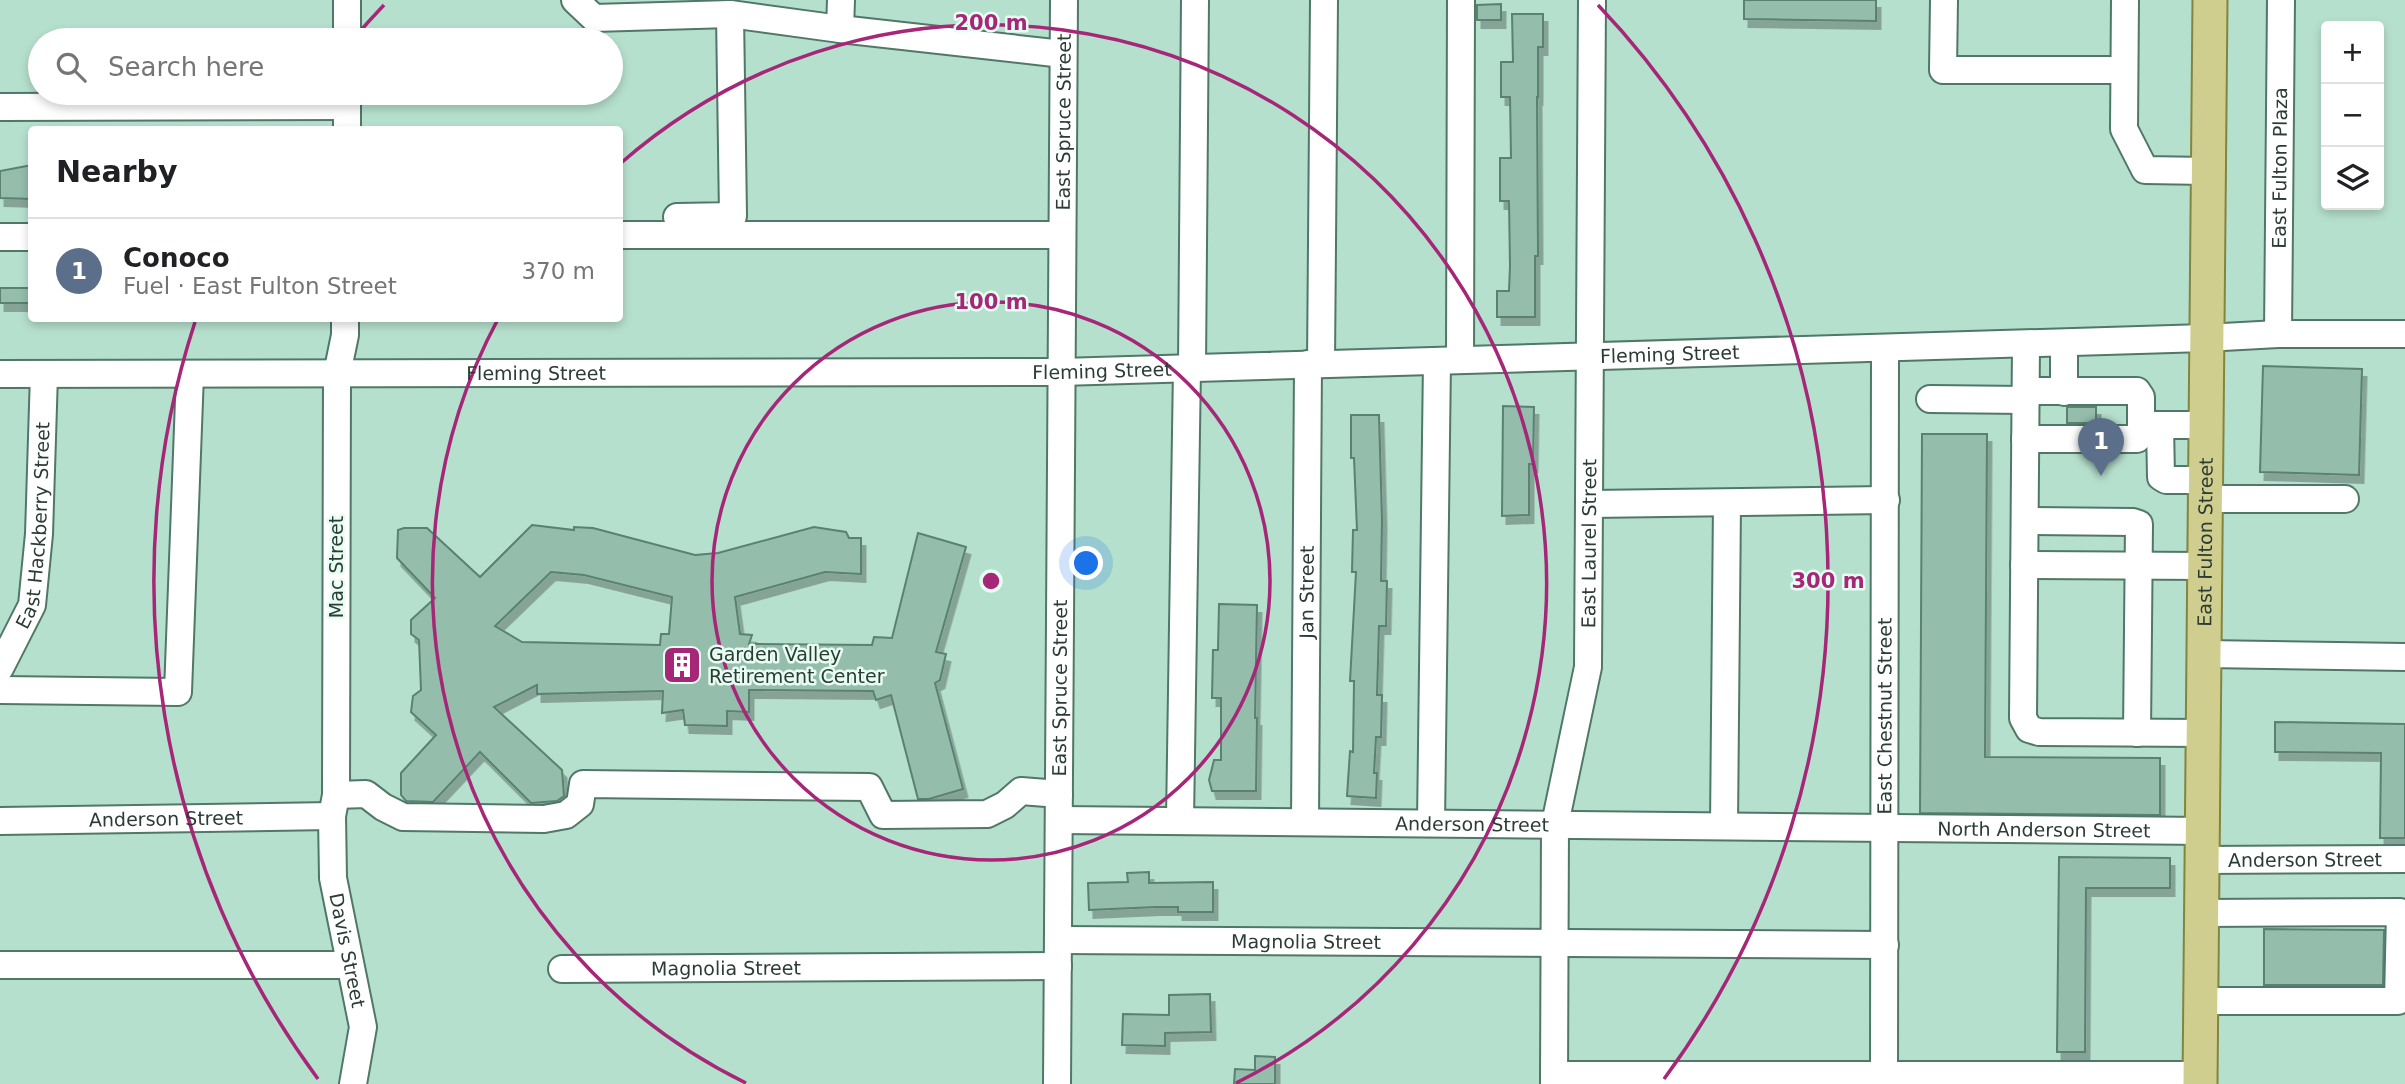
<!DOCTYPE html>
<html lang="en">
<head>
<meta charset="utf-8">
<style>
	:root { --surface:#fff; --page:#f2f2f2; --text:#202124; --muted:#757577; --line:#e0e0e0; --accent:#a62677 }
	body { margin:0; font-family:"DejaVu Sans",sans-serif; background:var(--page); color:var(--text) }
	.controls { position:absolute; right:21px; top:21px; display:grid; overflow:hidden; border-radius:7px; box-shadow:0 4px 10px #0003 }
	.controls button { width:63px; height:63px; display:grid; place-items:center; padding:0; border:0; border-bottom:2px solid var(--line); background:var(--surface); color:var(--text); font:35px sans-serif }
	.you { position:absolute; left:1087px; top:564px; width:24px; height:24px; margin:-18px; border:5px solid #fff; border-radius:50%; background:#1a73e8; box-shadow:0 0 0 10px #1a73e833 }
	.badge { display:grid; place-items:center; width:46px; height:46px; border-radius:50%; background:var(--accent); color:#fff; font-size:23px; font-weight:700 }
	.pin { position:absolute; translate:-50% -58px; filter:drop-shadow(0 2px 4px #0008) }
	.pin::after { content:''; position:absolute; top:37px; width:24px; height:21px; background:inherit; clip-path:polygon(0 0,100% 0,50% 100%) }
	.list { margin:0; padding:0; list-style:none }
	h2 { display:flex; justify-content:space-between; align-items:center; height:91px; margin:0; padding:0 28px; font-size:30px }
	h2 small { font-size:23px; font-weight:400; color:var(--muted) }
	.list li { display:grid; grid-template-columns:46px 1fr auto; gap:21px; align-items:center; box-sizing:border-box; height:105px; padding:0 28px; border-top:2px solid var(--line) }
	.list b { display:block; font-size:26px; white-space:nowrap }
	.list p { margin:0; font-size:23px; white-space:nowrap; color:var(--muted) }
	.list em { font-size:23px; font-style:normal; color:var(--muted) }
	.icon { flex:none; width:38px; height:38px; fill:none; stroke:currentColor; stroke-width:2; stroke-linecap:round; stroke-linejoin:round }
	.map { position:relative; flex:none; width:2405px; height:1084px; overflow:hidden }
	.search { position:absolute; background:var(--surface); box-shadow:0 4px 10px #0003; left:28px; top:28px; width:595px; height:77px; display:flex; align-items:center; gap:18px; box-sizing:border-box; padding:0 24px; border-radius:38px; color:var(--muted); font-size:26px }
	.panel { position:absolute; background:var(--surface); box-shadow:0 4px 10px #0003; left:28px; top:126px; width:595px; height:196px; border-radius:7px }
	.map>svg:first-child { display:block }
	.building { fill:#94bdac; stroke:#5a8171; stroke-width:2; fill-rule:evenodd; filter:url(#shadow) }
	.lines { fill:none; stroke-linecap:round; stroke-linejoin:round }
	.minor-casing { stroke:#507767; stroke-width:30 }
	.major-casing { stroke:#82853d; stroke-width:37 }
	.minor { stroke:#fff; stroke-width:26 }
	.major { stroke:#d0ce8e; stroke-width:33 }
	.ring { fill:none; stroke:#a62677; stroke-width:3.5 }
	.labels { text-anchor:middle; dominant-baseline:central; stroke-width:5; stroke-linejoin:round; paint-order:stroke }
	.street-label { font-size:19px; fill:#2b3c34; stroke:#e7fcf2 }
	.poi-label { font-size:19px; fill:#2b3c34; stroke:#e7fcf2; text-anchor:start }
	.centre { fill:#a62677; stroke:#e7fcf2; stroke-width:3.5 }
	.ring-label { font-size:21px; text-anchor:middle; font-weight:bold; fill:#a62677; stroke:#e7fcf2; stroke-width:5; stroke-linejoin:round; paint-order:stroke }
</style>
</head>
<body>
<div class="map">
<svg width="2405" height="1084" viewBox="0 0 2405 1084">
	<defs>
		<filter id="shadow"><feDropShadow dx="4.5" dy="8" stdDeviation="0" flood-color="#0004"/></filter>
	</defs>
	<rect width="100%" height="100%" fill="#b6e0ce"/>
	<g class="building">
		<path d="M 1744,0 L 1876,0 L 1876,21 L 1744,19 Z"/>
		<path d="M 1501,4 L 1501,20 L 1477,20 L 1477,5 Z"/>
		<path d="M 1512,14 L 1543,14 L 1543,47 L 1538,47 L 1538,97 L 1537,97 L 1538,256 L 1535,256 L 1535,317 L 1497,317 L 1497,291 L 1509,291 L 1510,266 L 1509,201 L 1500,201 L 1500,158 L 1511,158 L 1510,97 L 1501,97 L 1501,62 L 1513,62 Z"/>
		<path d="M 32,165 L 32,199 L 0,198 L 0,171 Z"/>
		<rect x="0" y="288" width="32" height="15"/>
		<path d="M 2263,366 L 2362,369 L 2359,475 L 2260,472 Z"/>
		<path d="M 1503,406 L 1534,407 L 1533,464 L 1529,464 L 1529,515 L 1502,516 Z"/>
		<rect x="2067" y="407" width="29" height="16"/>
		<path d="M 1351,415 L 1379,415 L 1382,520 L 1381,581 L 1387,581 L 1386,626 L 1379,626 L 1377,695 L 1382,695 L 1381,737 L 1376,737 L 1374,773 L 1377,773 L 1376,798 L 1347,796 L 1350,751 L 1353,752 L 1354,681 L 1350,681 L 1356,572 L 1352,572 L 1353,530 L 1357,530 L 1354,458 L 1351,458 Z"/>
		<path d="M 1922,434 L 1987,434 L 1985,757 L 2160,758 L 2160,815 L 1920,813 Z"/>
		<path d="M 532,525 L 574,530 L 574,527 L 593,528 L 695,555 L 718,553 L 814,527 L 846,532 L 849,538 L 861,538 L 861,574 L 825,572 L 735,597 L 740,634 L 752,635 L 749,644 L 872,645 L 874,637 L 892,638 L 918,533 L 966,547 L 936,652 L 946,654 L 940,680 L 935,683 L 963,789 L 929,799 L 918,799 L 891,695 L 876,700 L 873,691 L 749,690 L 749,712 L 727,711 L 727,726 L 685,725 L 683,710 L 662,713 L 663,691 L 537,694 L 537,685 L 494,707 L 562,770 L 564,796 L 557,801 L 531,803 L 480,752 L 433,802 L 406,801 L 401,795 L 401,773 L 436,735 L 411,712 L 413,696 L 421,690 L 419,640 L 411,634 L 411,620 L 435,598 L 397,558 L 398,530 L 404,528 L 427,528 L 480,577 ZM 551,572 L 584,575 L 672,597 L 669,634 L 661,634 L 660,645 L 522,642 L 495,626 Z"/>
		<path d="M 1219,604 L 1257,605 L 1255,718 L 1257,718 L 1256,791 L 1212,791 L 1209,780 L 1214,760 L 1221,760 L 1221,698 L 1212,698 L 1213,650 L 1218,650 Z"/>
		<path d="M 2275,722 L 2405,724 L 2405,838 L 2380,838 L 2381,753 L 2275,752 Z"/>
		<path d="M 2059,857 L 2170,858 L 2170,888 L 2086,888 L 2085,1052 L 2057,1052 Z"/>
		<path d="M 1149,872 L 1149,883 L 1213,882 L 1213,912 L 1178,912 L 1178,907 L 1156,907 L 1089,910 L 1088,883 L 1128,882 L 1127,873 Z"/>
		<path d="M 2264,929 L 2384,930 L 2383,985 L 2264,985 Z"/>
		<path d="M 1210,994 L 1211,1032 L 1165,1033 L 1165,1046 L 1122,1045 L 1123,1014 L 1169,1015 L 1169,995 Z"/>
		<path d="M 1255,1056 L 1275,1057 L 1275,1084 L 1234,1084 L 1235,1069 L 1255,1070 Z"/>
	</g>
	<g class="lines">
		<defs>
			<g id="minor">
				<path d="M 347,0 L 347,40"/>
				<path d="M 575,0 L 594,18 L 730,14 L 840,29 L 1063,54"/>
				<path d="M 1944,0 L 1943,70 L 2124,70"/>
				<path d="M 2125,0 L 2124,129 L 2145,170 L 2207,171"/>
				<path d="M 840,29 L 841,0"/>
				<path d="M 0,107 L 347,106"/>
				<path d="M 347,130 L 347,93"/>
				<path d="M 677,217 L 733,216 L 730,14"/>
				<path d="M 620,235 L 1061,235"/>
				<path d="M 0,237 L 32,237"/>
				<path id="s1" d="M 345,318 L 345,335 L 337,374 L 336,795 L 332,816 L 333,878 L 363,1027 L 353,1084"/>
				<path id="s2" d="M 2278,334 L 2281,0"/>
				<path d="M 2064,343 L 2064,392"/>
				<path d="M 2026,344 L 2023,718 L 2029,729 L 2039,732 L 2204,733"/>
				<path d="M 1460,360 L 1461,0"/>
				<path d="M 1321,364 L 1324,0"/>
				<path d="M 1192,368 L 1195,0"/>
				<path id="s3" d="M 0,374 L 1061,372 L 2205,338 L 2278,334 L 2405,334"/>
				<path d="M 2026,391 L 2137,391 L 2141,397 L 2141,425 L 2205,425"/>
				<path d="M 1930,399 L 2026,400"/>
				<path d="M 2160,425 L 2161,477 L 2166,480 L 2205,480"/>
				<path d="M 2025,439 L 2137,439 L 2141,435 L 2141,425"/>
				<path d="M 2205,499 L 2345,499"/>
				<path d="M 1590,504 L 1886,500"/>
				<path d="M 2025,521 L 2133,522 L 2139,524 L 2137,733"/>
				<path d="M 2024,565 L 2205,566"/>
				<path d="M 2205,654 L 2405,657"/>
				<path id="s4" d="M 0,668 L 32,605 L 39,534 L 44,374"/>
				<path d="M 0,690 L 178,692 L 190,374"/>
				<path d="M 336,795 L 366,794 L 383,807 L 403,817 L 544,819 L 566,815 L 580,804 L 583,784 L 869,787 L 883,815 L 987,814 L 1005,805 L 1021,791 L 1059,794"/>
				<path id="s5" d="M 1059,820 L 2204,831"/>
				<path d="M 1180,820 L 1187,368"/>
				<path id="s6" d="M 0,821 L 332,816"/>
				<path id="s7" d="M 1305,821 L 1308,364"/>
				<path d="M 1431,823 L 1437,361"/>
				<path d="M 1724,826 L 1727,503"/>
				<path id="s8" d="M 2203,860 L 2405,859"/>
				<path id="s9" d="M 1058,940 L 1885,945"/>
				<path d="M 0,965 L 350,965"/>
				<path id="s10" d="M 562,969 L 1058,966"/>
				<path d="M 2201,1001 L 2398,1001 L 2400,912 L 2202,913"/>
				<path d="M 1554,1075 L 2200,1075"/>
				<path id="s11" d="M 1057,1084 L 1064,0"/>
				<path id="s12" d="M 1554,1084 L 1555,824 L 1588,667 L 1592,0"/>
				<path id="s13" d="M 1884,1084 L 1885,348"/>
			</g>
			<g id="major">
				<path id="s14" d="M 2200,1084 L 2210,0"/>
			</g>
		</defs>
		<use href="#minor" class="minor-casing"/>
		<use href="#major" class="major-casing"/>
		<use href="#minor" class="minor"/>
		<use href="#major" class="major"/>
	</g>
	<g class="ring">
		<circle cx="991" cy="581" r="279"/>
		<path d="M746 1083A558 558 0 0 1 498 319M621 163A558 558 0 1 1 1236 1083"/>
		<path d="M318 1079A837 837 0 0 1 195 322M355 37A837 837 0 0 1 384 5M1598 5A837 837 0 0 1 1664 1079"/>
	</g>
	<defs>
		<symbol id="building-square" viewBox="-11 -11 22 22"><rect x="-9" y="-9" width="18" height="18" rx="4" fill="#a62677" stroke="#e7fcf2"/><path d="M-4-6H4V6H1V3H-1V6H-4ZM-2.5-4.3h1.7v1.8h-1.7ZM.8-4.3h1.7v1.8H.8ZM-2.5-1h1.7V.8h-1.7ZM.8-1h1.7V.8H.8Z" fill="#fff"/></symbol>
	</defs>
	<g fill-rule="evenodd">
		<use href="#building-square" x="660" y="643" width="44" height="44"/>
	</g>
	<g class="labels">
		<g class="street-label">
			<text stroke="none"><textPath href="#s11" startOffset="962">East Spruce Street</textPath></text>
			<text stroke="none"><textPath href="#s2" startOffset="166">East Fulton Plaza</textPath></text>
			<text stroke="none"><textPath href="#s3" startOffset="1670">Fleming Street</textPath></text>
			<text stroke="none"><textPath href="#s3" startOffset="1102">Fleming Street</textPath></text>
			<text stroke="none"><textPath href="#s3" startOffset="536">Fleming Street</textPath></text>
			<text stroke="none"><textPath href="#s4" startOffset="150">East Hackberry Street</textPath></text>
			<text stroke="none"><textPath href="#s14" startOffset="542">East Fulton Street</textPath></text>
			<text stroke="none"><textPath href="#s12" startOffset="544">East Laurel Street</textPath></text>
			<text transform="translate(336 567) rotate(-90)">Mac Street</text>
			<text stroke="none"><textPath href="#s7" startOffset="229">Jan Street</textPath></text>
			<text stroke="none"><textPath href="#s11" startOffset="396">East Spruce Street</textPath></text>
			<text stroke="none"><textPath href="#s13" startOffset="368">East Chestnut Street</textPath></text>
			<text stroke="none"><textPath href="#s6" startOffset="166">Anderson Street</textPath></text>
			<text stroke="none"><textPath href="#s5" startOffset="413">Anderson Street</textPath></text>
			<text stroke="none"><textPath href="#s5" startOffset="985">North Anderson Street</textPath></text>
			<text stroke="none"><textPath href="#s8" startOffset="102">Anderson Street</textPath></text>
			<text stroke="none"><textPath href="#s9" startOffset="248">Magnolia Street</textPath></text>
			<text stroke="none"><textPath href="#s1" startOffset="635">Davis Street</textPath></text>
			<text stroke="none"><textPath href="#s10" startOffset="164">Magnolia Street</textPath></text>
		</g>
		<g class="poi-label">
			<text x="709" y="654">Garden Valley<tspan x="709" dy="22">Retirement Center</tspan></text>
		</g>
	</g>
	<circle cx="991" cy="581" r="10" class="centre"/>
	<g class="ring-label">
		<text x="991" y="30">200 m</text>
		<text x="991" y="309">100 m</text>
		<text x="1828" y="588">300 m</text>
	</g>
</svg>
<div class="controls">
<button>+</button>
<button>−</button>
<button><svg class="icon" aria-label="layers" viewBox="0 0 24 24"><path d="M12 4l9 5-9 5-9-5zM3 14l9 5 9-5"/></svg></button>
</div>
<div class="you"></div>
<div class="pin badge" style="left:2101px;top:476px;background:#5c6f8a">1</div>
<div class="search"><svg class="icon" aria-label="search" viewBox="0 0 24 24"><circle cx="10" cy="10" r="6"/><path d="M15 15l6 6"/></svg>Search here</div>
<section class="panel">
<h2>Nearby<small></small></h2>
<ul class="list">
<li><span class="badge" style="background:#5c6f8a">1</span><div><b>Conoco</b><p>Fuel · East Fulton Street</p></div><em>370 m</em></li>
</ul>
</section>
</div>
</body>
</html>
